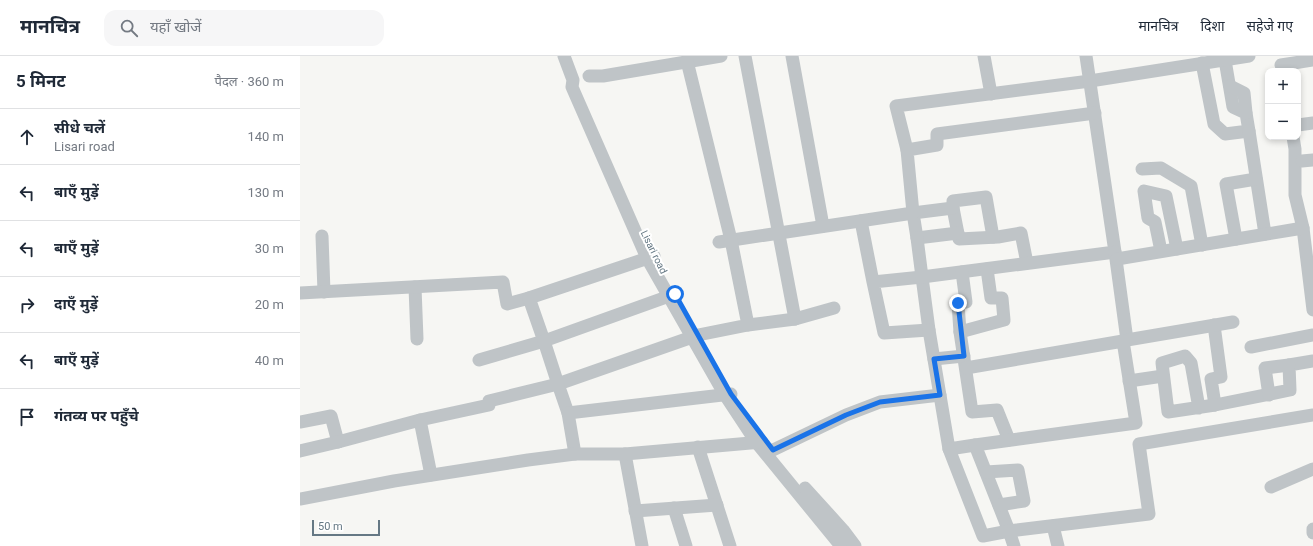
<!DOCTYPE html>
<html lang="hi">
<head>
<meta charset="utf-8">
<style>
	:root { --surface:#fff; --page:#f6f6f7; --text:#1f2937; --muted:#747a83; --line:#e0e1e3 }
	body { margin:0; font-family:Roboto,"Noto Sans Devanagari",sans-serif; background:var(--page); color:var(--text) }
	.controls { position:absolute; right:12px; top:12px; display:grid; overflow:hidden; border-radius:8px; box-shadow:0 2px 6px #0003 }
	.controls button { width:36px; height:36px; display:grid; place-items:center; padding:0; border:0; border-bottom:1px solid var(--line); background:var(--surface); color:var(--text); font:20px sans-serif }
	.scale { position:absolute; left:12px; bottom:10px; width:68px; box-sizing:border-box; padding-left:4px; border:2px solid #657884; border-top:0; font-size:11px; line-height:14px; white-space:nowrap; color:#657884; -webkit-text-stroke:3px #fff; paint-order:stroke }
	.stop { position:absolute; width:12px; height:12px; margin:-9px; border:3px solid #1a73e8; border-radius:50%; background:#fff }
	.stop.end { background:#1a73e8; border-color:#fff; box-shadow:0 1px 4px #0008 }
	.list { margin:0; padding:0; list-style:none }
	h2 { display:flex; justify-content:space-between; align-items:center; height:52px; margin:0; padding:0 16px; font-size:17px }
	h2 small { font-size:13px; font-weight:400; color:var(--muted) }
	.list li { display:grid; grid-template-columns:26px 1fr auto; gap:12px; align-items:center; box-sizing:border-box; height:56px; padding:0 16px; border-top:1px solid var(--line) }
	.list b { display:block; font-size:15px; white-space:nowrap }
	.list p { margin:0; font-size:13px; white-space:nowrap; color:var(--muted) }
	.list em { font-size:13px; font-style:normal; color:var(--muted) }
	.icon { flex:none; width:22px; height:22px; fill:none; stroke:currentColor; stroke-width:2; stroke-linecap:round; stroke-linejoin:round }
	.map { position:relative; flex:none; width:1013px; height:490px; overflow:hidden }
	header { display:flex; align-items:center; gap:24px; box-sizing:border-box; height:56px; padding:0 20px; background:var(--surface); border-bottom:1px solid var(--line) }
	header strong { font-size:19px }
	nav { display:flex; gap:22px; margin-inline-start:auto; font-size:14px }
	.search { width:280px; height:36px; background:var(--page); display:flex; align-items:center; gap:10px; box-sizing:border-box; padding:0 14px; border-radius:12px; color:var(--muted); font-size:15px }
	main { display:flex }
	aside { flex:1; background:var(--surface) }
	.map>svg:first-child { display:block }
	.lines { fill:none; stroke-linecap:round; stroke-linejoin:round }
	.minor { stroke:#bfc4c7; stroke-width:13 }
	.route { stroke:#1a73e8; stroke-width:5 }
	.labels { text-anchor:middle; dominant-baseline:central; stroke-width:4; stroke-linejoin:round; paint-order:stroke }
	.street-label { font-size:10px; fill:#657884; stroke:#fff }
</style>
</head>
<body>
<header>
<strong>मानचित्र</strong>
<div class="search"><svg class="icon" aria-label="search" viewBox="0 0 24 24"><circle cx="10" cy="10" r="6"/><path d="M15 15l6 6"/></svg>यहाँ खोजें</div>
<nav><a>मानचित्र</a><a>दिशा</a><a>सहेजे गए</a></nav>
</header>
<main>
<aside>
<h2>5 मिनट<small>पैदल · 360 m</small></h2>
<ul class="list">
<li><svg class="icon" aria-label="ahead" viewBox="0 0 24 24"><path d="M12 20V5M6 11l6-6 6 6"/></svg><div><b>सीधे चलें</b><p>Lisari road</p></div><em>140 m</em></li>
<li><svg class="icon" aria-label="left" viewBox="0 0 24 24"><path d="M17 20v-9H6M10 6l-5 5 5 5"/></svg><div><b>बाएँ मुड़ें</b></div><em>130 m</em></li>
<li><svg class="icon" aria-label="left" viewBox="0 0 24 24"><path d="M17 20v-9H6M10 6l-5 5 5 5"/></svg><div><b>बाएँ मुड़ें</b></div><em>30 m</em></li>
<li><svg class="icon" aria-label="right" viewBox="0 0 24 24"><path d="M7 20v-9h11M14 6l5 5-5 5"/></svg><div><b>दाएँ मुड़ें</b></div><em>20 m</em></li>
<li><svg class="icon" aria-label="left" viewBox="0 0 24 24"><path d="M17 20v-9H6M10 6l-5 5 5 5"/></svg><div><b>बाएँ मुड़ें</b></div><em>40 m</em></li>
<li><svg class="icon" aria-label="arrive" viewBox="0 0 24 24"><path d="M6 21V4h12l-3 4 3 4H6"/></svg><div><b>गंतव्य पर पहुँचे</b></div></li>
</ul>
</aside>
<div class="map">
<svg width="1013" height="490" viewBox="0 0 1013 490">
	<rect width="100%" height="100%" fill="#f6f6f3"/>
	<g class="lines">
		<g class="minor">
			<path d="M 264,0 L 273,24 L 272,31 L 347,202 L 425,339 L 456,386 L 541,490"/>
			<path d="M 445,0 L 495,263 L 448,269"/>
			<path d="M 492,0 L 523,170"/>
			<path d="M 684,0 L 691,38"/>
			<path d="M 902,7 L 914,68 L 925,78 L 949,75 L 946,57 L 933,51 L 925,4"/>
			<path d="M 981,9 L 1013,4"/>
			<path d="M 289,20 L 303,20 L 421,0"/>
			<path d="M 930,30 L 944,37 L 946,57"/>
			<path d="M 998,69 L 1013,67"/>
			<path d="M 949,75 L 965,178"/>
			<path d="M 993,81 L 995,93 L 995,139 L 1003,172 L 1013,254"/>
			<path d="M 607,94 L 596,50 L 790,25 L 949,0"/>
			<path d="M 1002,105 L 1013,104"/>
			<path d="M 842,113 L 861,112 L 891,130 L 902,189"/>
			<path d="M 653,152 L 659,183 L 698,181 L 721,177 L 727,207"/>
			<path d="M 561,165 L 573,226 L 622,221 L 629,274 L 584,277 L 573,226"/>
			<path d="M 658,177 L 617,182 L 613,157 L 653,152 L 653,145 L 686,141 L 693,181"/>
			<path d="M 22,180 L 24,236"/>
			<path d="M 617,182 L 622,221 L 815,196 L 786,0"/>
			<path d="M 936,183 L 926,128 L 956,123"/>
			<path d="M 419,186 L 613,157 L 607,94 L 637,89 L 637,78 L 795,57"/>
			<path d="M 861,195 L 855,166 L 848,162 L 844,135 L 866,140 L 877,193"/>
			<path d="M 815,196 L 827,284 L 823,285"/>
			<path d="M 817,203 L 1003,172"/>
			<path d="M 662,216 L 666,246 L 658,247 L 660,276 L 704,264 L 702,242 L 691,242 L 687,213"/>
			<path d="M 115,231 L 117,283"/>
			<path d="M 0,237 L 203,226 L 207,248 L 229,242"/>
			<path d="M 495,263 L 534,252"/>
			<path d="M 914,269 L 921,321 L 911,323 L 915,349 L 990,334 L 989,309 L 1013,305"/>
			<path d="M 629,274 L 649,393 L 675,389"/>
			<path d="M 660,276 L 672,356 L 697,354 L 709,384"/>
			<path d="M 827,284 L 933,266"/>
			<path d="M 951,291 L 1013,279"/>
			<path d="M 634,303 L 664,300"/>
			<path d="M 179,304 L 244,285 L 229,242 L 354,200"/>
			<path d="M 666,312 L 823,285 L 836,367 L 675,389 L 709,475 L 849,458 L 839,388 L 1013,359"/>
			<path d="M 829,325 L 863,320"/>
			<path d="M 969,339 L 965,312 L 989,309"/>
			<path d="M 899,352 L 891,307 L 885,300 L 862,307 L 868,356 L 915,349"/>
			<path d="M 268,357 L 258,328 L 398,279 L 448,269 L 431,184 L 387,5"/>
			<path d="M 0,366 L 31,360 L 38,386 L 120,364"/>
			<path d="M 398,391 L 430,490"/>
			<path d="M 649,393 L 683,480 L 709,475 L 714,490"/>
			<path d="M 473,394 L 546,359 L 580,346 L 640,339"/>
			<path d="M 0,395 L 38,386"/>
			<path d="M 275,398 L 268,357 L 431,338"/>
			<path d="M 325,398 L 342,490"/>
			<path d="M 686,416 L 718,414 L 724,445 L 699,449"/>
			<path d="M 131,419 L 120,364 L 189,349 L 189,345 L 258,328 L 244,285 L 375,238"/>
			<path d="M 971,431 L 1013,413"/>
			<path d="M 505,432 L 543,474 L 555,490"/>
			<path d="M 0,443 L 94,425 L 228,404 L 275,398 L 325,398 L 462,386"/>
			<path d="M 374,452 L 386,490"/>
			<path d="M 335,455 L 417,449"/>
			<path d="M 753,470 L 758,490"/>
			<path d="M 1013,473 L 1013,477"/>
		</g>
	</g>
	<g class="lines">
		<path class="route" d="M 375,238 L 431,338 L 473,394 L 546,359 L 580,346 L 640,339 L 634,303 L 664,300 L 658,247"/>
	</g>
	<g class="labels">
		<g class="street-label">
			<text transform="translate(354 196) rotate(64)">Lisari road</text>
		</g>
	</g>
</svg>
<div class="controls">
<button>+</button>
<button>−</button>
</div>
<div class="scale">50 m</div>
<div class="stop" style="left:375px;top:238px"></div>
<div class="stop end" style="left:658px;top:247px"></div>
</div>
</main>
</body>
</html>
